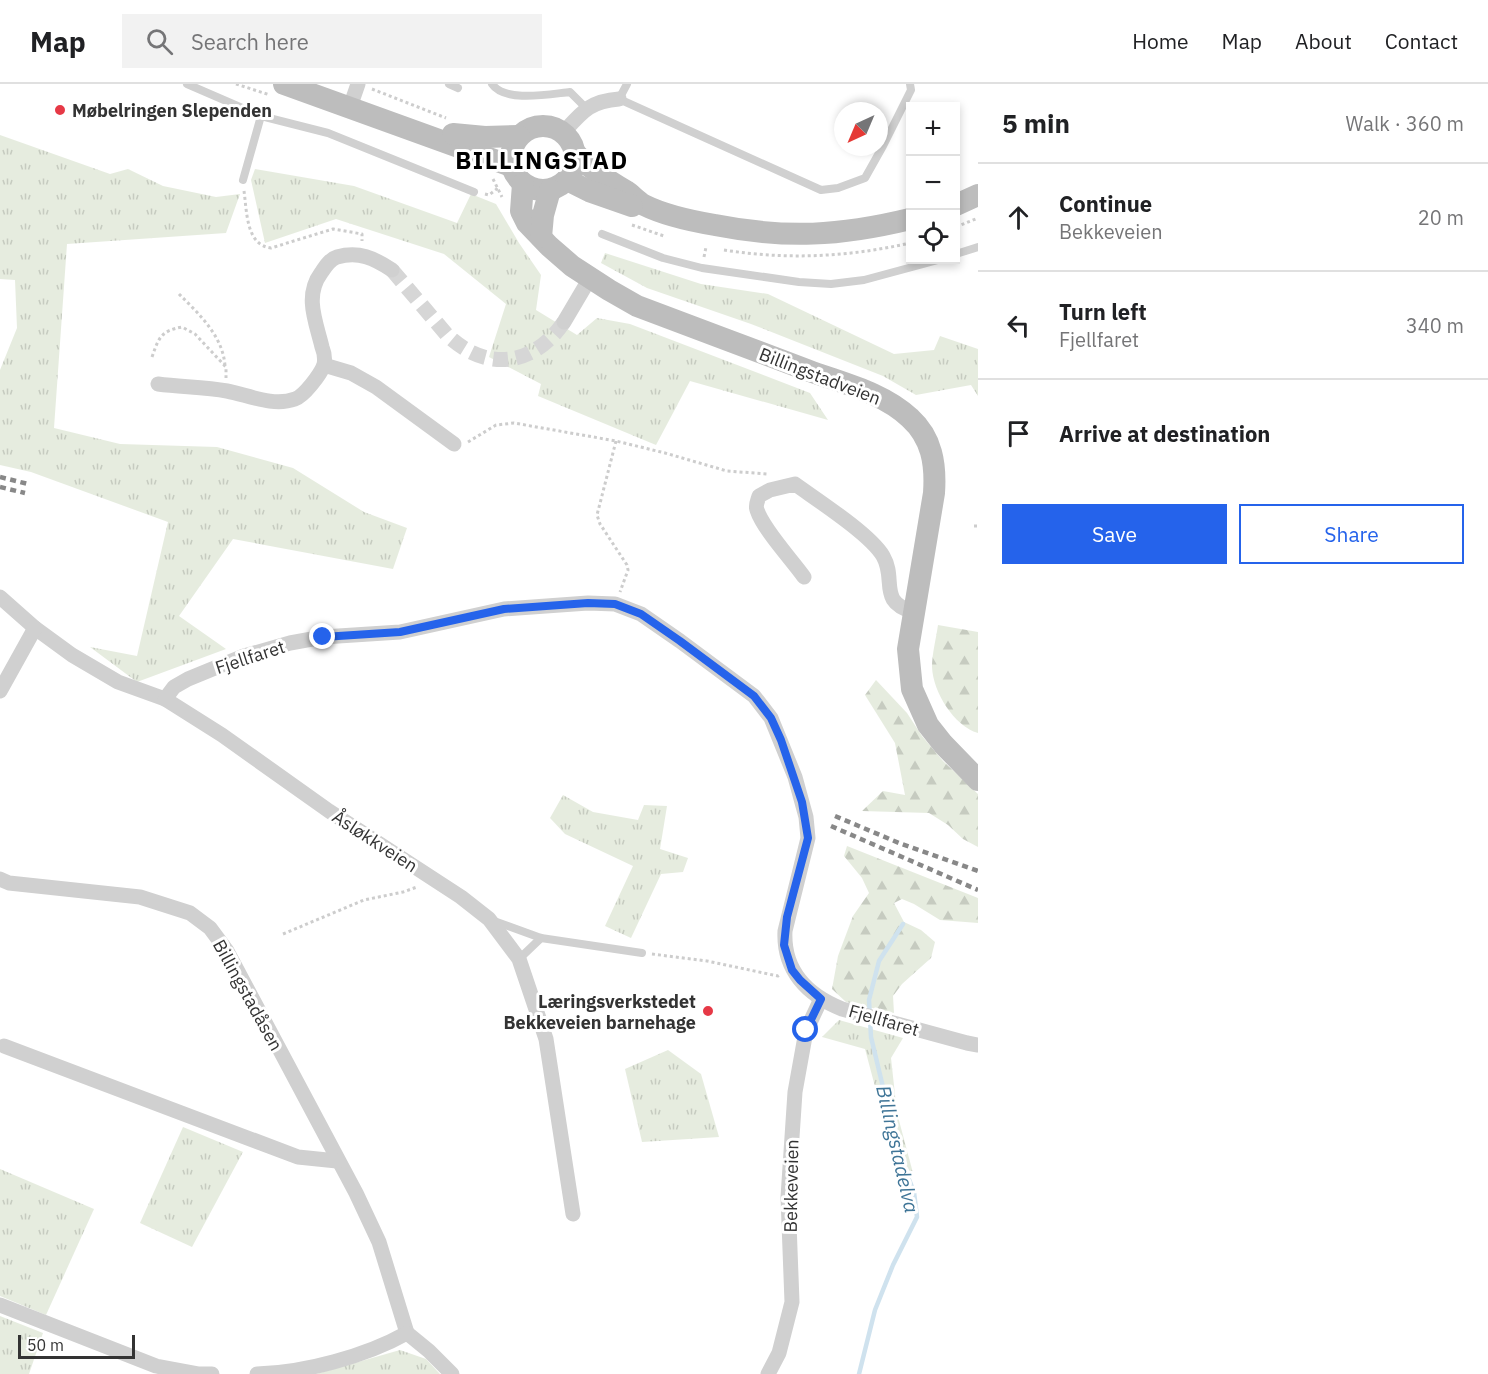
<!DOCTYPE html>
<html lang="en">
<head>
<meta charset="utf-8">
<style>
	:root { --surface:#fff; --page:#f2f2f2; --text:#202124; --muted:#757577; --line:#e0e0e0; --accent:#2563eb }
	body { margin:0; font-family:"IBM Plex Sans",sans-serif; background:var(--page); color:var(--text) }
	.controls { position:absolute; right:18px; top:18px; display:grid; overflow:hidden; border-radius:0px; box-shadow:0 3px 9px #0003 }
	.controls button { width:54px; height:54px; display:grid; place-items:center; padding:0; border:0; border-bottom:2px solid var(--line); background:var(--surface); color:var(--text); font:30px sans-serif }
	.compass { position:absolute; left:834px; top:18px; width:54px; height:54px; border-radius:50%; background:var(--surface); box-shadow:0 3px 9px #0003; rotate:224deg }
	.scale { position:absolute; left:18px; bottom:15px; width:117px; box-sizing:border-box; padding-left:6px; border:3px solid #333; border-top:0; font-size:16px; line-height:21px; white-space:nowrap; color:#333; -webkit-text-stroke:4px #fff; paint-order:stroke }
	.stop { position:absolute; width:18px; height:18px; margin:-14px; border:4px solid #2563eb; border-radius:50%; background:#fff }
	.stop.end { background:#2563eb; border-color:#fff; box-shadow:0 2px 6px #0008 }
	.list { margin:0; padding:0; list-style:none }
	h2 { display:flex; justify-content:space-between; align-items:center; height:78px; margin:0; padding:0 24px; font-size:26px }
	h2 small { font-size:20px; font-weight:400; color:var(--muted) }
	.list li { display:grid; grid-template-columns:39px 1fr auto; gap:18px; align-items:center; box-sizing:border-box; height:108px; padding:0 24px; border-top:2px solid var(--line) }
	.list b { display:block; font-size:22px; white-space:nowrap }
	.list p { margin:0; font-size:20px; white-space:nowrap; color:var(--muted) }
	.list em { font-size:20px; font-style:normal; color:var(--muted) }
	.actions { display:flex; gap:12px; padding:18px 24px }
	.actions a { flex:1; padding:14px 0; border:2px solid var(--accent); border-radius:0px; text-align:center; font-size:21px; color:var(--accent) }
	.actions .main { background:var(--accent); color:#fff }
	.icon { flex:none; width:33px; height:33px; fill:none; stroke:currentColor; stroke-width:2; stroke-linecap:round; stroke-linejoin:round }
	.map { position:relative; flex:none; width:978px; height:1290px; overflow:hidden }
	header { display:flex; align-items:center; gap:36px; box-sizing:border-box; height:84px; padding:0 30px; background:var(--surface); border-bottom:2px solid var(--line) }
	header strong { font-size:28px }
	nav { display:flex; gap:33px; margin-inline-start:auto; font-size:21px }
	.search { width:420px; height:54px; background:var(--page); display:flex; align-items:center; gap:15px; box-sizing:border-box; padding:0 21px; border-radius:0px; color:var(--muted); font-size:22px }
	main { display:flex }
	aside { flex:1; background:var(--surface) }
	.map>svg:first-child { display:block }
	.grass { fill:url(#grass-tufts) }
	.forest { fill:url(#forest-firs) }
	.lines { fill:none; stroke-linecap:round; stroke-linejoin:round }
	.stream { stroke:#cfe2ee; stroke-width:4.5 }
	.minor-tunnel { stroke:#d6d6d6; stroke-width:15; stroke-dasharray:15 8; stroke-linecap:butt }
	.path { stroke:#cdcdcd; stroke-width:3; stroke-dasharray:3 3; stroke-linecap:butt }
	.service { stroke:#d0d0d0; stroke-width:8 }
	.minor { stroke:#d0d0d0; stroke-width:15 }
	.secondary { stroke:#bdbdbd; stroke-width:22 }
	.rail { stroke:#888; stroke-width:4.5; stroke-dasharray:6 4.5; stroke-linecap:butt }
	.route { stroke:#2563eb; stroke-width:8 }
	.poi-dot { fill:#e63946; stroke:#fff; stroke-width:2 }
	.labels { text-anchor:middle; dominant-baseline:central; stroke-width:6; stroke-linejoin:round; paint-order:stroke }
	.poi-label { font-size:18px; font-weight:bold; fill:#333; stroke:#fff; text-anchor:start }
	.street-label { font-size:18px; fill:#333; stroke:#fff }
	.water-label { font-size:20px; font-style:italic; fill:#3f7597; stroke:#fff }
	.district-label { font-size:24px; font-weight:bold; letter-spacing:1.5px; fill:#000; stroke:#fff }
</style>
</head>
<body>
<header>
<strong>Map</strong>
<div class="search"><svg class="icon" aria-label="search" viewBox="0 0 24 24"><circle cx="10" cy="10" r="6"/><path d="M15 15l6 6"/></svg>Search here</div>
<nav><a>Home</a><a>Map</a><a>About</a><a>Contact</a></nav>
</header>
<main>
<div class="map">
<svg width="978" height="1290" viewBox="0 0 978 1290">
	<defs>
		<pattern id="grass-tufts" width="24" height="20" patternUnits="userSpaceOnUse" patternTransform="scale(1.5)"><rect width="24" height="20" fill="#e6ecdf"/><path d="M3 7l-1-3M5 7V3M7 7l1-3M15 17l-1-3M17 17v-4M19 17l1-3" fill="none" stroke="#c6cbc0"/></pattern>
		<pattern id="forest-firs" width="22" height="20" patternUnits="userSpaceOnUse" patternTransform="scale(1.5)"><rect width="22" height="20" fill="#e6ecdf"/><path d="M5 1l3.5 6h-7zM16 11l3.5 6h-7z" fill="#c6cbc0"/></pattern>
	</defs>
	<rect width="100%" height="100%" fill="#fff"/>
	<g class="grass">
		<path d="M 0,51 L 110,90 L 128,85 L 163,102 L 216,113 L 240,110 L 226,149 L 67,160 L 54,344 L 120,360 L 217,363 L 293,384 L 364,428 L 407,444 L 393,485 L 233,455 L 179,532 L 226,565 L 137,598 L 90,563 L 137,572 L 168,438 L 31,388 L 0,381 L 0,286 L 17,244 L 15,196 L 0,195 Z"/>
		<path d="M 255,85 L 354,102 L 457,139 L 471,110 L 496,120 L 519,159 L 541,191 L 536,226 L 577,251 L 597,234 L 630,240 L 810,309 L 828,336 L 690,297 L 656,361 L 538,312 L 541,300 L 489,273 L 506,220 L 444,170 L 336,135 L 265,159 L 251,96 Z"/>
		<path d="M 605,169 L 701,200 L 768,210 L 894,270 L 934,266 L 940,252 L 978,265 L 978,312 L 971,301 L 916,311 L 883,292 L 751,240 L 647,204 L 601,179 Z"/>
		<path d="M 563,711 L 593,728 L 638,736 L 644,721 L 667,722 L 660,765 L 688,774 L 683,788 L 661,790 L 631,854 L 605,842 L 633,782 L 565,750 L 550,734 Z"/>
		<path d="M 839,936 L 903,954 L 891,974 L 897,1029 L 913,1089 L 898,1089 L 865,965 L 822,953 Z"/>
		<path d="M 668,966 L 701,990 L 719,1053 L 642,1058 L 625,985 Z"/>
		<path d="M 183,1043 L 243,1068 L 192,1163 L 140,1139 Z"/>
		<path d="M 0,1085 L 94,1125 L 46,1231 L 0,1212 Z"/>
		<path d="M 0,1232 L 43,1249 L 29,1290 L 0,1290 Z"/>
		<path d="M 400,1266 L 426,1275 L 440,1290 L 316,1290 Z"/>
	</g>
	<g class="forest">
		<path d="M 938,541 L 978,548 L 978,649 C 954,642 933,608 932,583 C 932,570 936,555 938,541 Z"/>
		<path d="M 876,596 L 907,629 L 922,652 L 943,677 L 978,710 L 978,763 L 963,755 L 948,741 L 929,729 L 862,727 L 883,707 L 905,711 L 895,659 L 865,611 Z"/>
		<path d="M 847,762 L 978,814 L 978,839 L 940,836 L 914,820 L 902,815 L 894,819 L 904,838 L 921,846 L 935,858 L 931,874 L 902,900 L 893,912 L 894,929 L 846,918 L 832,905 L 838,872 L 853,832 L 869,809 L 862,794 L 844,772 Z"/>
	</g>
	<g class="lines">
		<path class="stream" d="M 859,1290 L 875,1226 L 893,1181 L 917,1133 L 914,1108 L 899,1070 L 871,953 L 869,916 L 879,877 L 903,840"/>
		<path class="minor-tunnel" d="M 392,186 L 447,251 C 486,288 533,283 564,238"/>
		<g class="path">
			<path d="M 236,0 L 270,11"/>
			<path d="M 372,5 L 446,34"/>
			<path d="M 493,95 L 502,113"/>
			<path d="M 244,107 C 247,128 246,161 271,164 L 333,145 L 362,150 L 362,157"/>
			<path d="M 485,110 L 489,111 L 498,104"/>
			<path d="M 632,141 L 664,152"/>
			<path d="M 956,143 L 978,134"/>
			<path d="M 724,166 C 787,176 849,173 910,159"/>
			<path d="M 704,173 L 706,163"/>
			<path d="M 179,210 C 199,230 223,252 225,282"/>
			<path d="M 152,273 C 159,253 161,247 182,243 L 195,250 L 226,283 L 226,294"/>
			<path d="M 616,357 L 597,431 L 600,440 L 627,481 L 628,486 L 620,508"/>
			<path d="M 468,358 L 496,341 L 514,339 L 616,357 L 665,369 L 727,387 L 768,390"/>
			<path d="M 974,442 L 978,442"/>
			<path d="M 283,850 L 364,816 L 403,808 L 417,803"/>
			<path d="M 652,870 L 707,877 L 778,892 L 781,890"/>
		</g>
		<g class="service">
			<path d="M 187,0 L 261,32 L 328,49 L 474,108"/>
			<path d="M 449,0 L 458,4"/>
			<path d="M 492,0 C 505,19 550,10 570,8 L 586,24"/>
			<path d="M 627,0 L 619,15 L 821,106 L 838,104 L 865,94 L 883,62 L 911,6 L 910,0"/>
			<path d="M 243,96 L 261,32"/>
			<path d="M 602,150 L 663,174 L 702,184 L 799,198 L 831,200 L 864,196 L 938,176"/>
			<path d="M 956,170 L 978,163"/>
			<path d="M 494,837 L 541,854 L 642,869"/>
			<path d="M 519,875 L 541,854"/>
		</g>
		<g class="minor">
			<path d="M 350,23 L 358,0"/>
			<path d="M 563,49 C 582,28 590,17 619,15"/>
			<path d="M 564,238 L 590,194"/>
			<path d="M 324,281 L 351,289 L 376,303 L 454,360"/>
			<path d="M 158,300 C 181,303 205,303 227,307 C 248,311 273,323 295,315 C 304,312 320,291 324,281 C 325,276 324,268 322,263 C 316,238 304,212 321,189 C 325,183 330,175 337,173 C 359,167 374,174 392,186"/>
			<path d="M 804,493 C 792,476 763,445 757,426 C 755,421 758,416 759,412 L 770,406 L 795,400 C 817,416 870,450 883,472 C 897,496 877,518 914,528"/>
			<path d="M 0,513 L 35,544 L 72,571 L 118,598 L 165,615 L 222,651 L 329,727 L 461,813 L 489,835 L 519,875 L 546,955 L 573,1130"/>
			<path d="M 0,607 L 35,544"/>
			<path d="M 165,615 L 174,603 L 188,595 L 244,572 L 290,559 L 323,553 L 400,548 L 504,525 L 588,519 L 615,520 L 641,530 L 680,557 L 754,612 L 771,634 L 795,693 L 806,733 L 808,754 L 785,847 C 783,886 807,911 842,925 L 967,959 L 978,961"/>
			<path d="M 0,795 L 9,799 L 140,813 L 190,829 L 210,844 L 227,867 L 356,1109 L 379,1158 L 407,1249"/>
			<path d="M 4,962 L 298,1073 L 337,1077"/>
			<path d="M 0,1221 L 156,1282 L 199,1290 L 212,1290"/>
			<path d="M 407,1249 L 429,1267 L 452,1290"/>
			<path d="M 257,1290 C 304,1289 366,1272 407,1249"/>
			<path d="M 768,1290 L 779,1269 L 792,1218 L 788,1113 L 795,1008 L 806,947 L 821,915"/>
		</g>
		<g class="secondary">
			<path d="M 284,0 L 511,82"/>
			<circle cx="543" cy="74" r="32"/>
			<path d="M 453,50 L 485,53 L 519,52"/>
			<path d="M 575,69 C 590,85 607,96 626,107 C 632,111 638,118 644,121 C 666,132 691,137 715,141 C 786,155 840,152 910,135"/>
			<path d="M 567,96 L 589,107 L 632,122"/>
			<path d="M 523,100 L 521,127 L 527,139 L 549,162 L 572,182 L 609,206 L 637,222 C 694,243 750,265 807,286 C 841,299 883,308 910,334 C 932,354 936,380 934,409 L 908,565 L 912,605 L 928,641 L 943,660 L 978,696"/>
			<path d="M 956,121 L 978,111"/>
			<path d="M 541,153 L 543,131 L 550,106"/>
		</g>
		<g class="rail">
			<path d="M 0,393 L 28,400"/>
			<path d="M 0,403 L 25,409"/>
			<path d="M 835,732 L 899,759 L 978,787"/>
			<path d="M 831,742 L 978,806"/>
		</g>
	</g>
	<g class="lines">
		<path class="route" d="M 323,553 L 400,548 L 504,525 L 588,519 L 615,520 L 641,530 L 680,557 L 754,612 L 771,634 L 781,656 L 802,718 L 808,754 L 787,833 L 784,861 L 792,886 L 800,896 L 821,915 L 806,946"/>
	</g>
	<g class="poi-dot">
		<circle cx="60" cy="26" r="6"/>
		<circle cx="708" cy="927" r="6"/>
	</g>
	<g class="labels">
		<g class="poi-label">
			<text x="72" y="26">Møbelringen Slependen</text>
			<text x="696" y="917" text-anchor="end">Læringsverkstedet<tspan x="696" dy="21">Bekkeveien barnehage</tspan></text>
		</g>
		<g class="street-label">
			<text transform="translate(820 292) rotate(21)">Billingstadveien</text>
			<text transform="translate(250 573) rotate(-18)">Fjellfaret</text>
			<text transform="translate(375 757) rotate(33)">Åsløkkveien</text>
			<text transform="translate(248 911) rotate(61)">Billingstadåsen</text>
			<text transform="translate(884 936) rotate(16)">Fjellfaret</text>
			<text transform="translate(791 1102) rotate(-89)">Bekkeveien</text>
		</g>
		<g class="water-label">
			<text transform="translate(898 1065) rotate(77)">Billingstadelva</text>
		</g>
		<g class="district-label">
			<text x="542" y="76">BILLINGSTAD</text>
		</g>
	</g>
</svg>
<div class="controls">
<button>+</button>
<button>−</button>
<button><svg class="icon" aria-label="locate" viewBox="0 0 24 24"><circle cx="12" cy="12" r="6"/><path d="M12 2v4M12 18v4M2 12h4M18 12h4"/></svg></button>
</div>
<svg class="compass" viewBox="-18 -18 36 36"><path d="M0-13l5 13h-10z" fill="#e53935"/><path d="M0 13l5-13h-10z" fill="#757577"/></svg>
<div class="scale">50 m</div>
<div class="stop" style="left:806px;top:946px"></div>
<div class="stop end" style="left:323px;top:553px"></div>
</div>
<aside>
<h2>5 min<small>Walk · 360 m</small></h2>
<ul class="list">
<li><svg class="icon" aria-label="ahead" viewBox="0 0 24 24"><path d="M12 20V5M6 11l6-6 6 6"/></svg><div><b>Continue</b><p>Bekkeveien</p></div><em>20 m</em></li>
<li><svg class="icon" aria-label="left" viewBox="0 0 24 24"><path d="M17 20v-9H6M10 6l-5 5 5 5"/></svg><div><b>Turn left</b><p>Fjellfaret</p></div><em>340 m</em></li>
<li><svg class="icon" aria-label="arrive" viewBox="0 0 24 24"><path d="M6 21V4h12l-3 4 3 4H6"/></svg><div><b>Arrive at destination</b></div></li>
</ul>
<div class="actions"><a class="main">Save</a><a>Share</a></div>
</aside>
</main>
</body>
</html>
